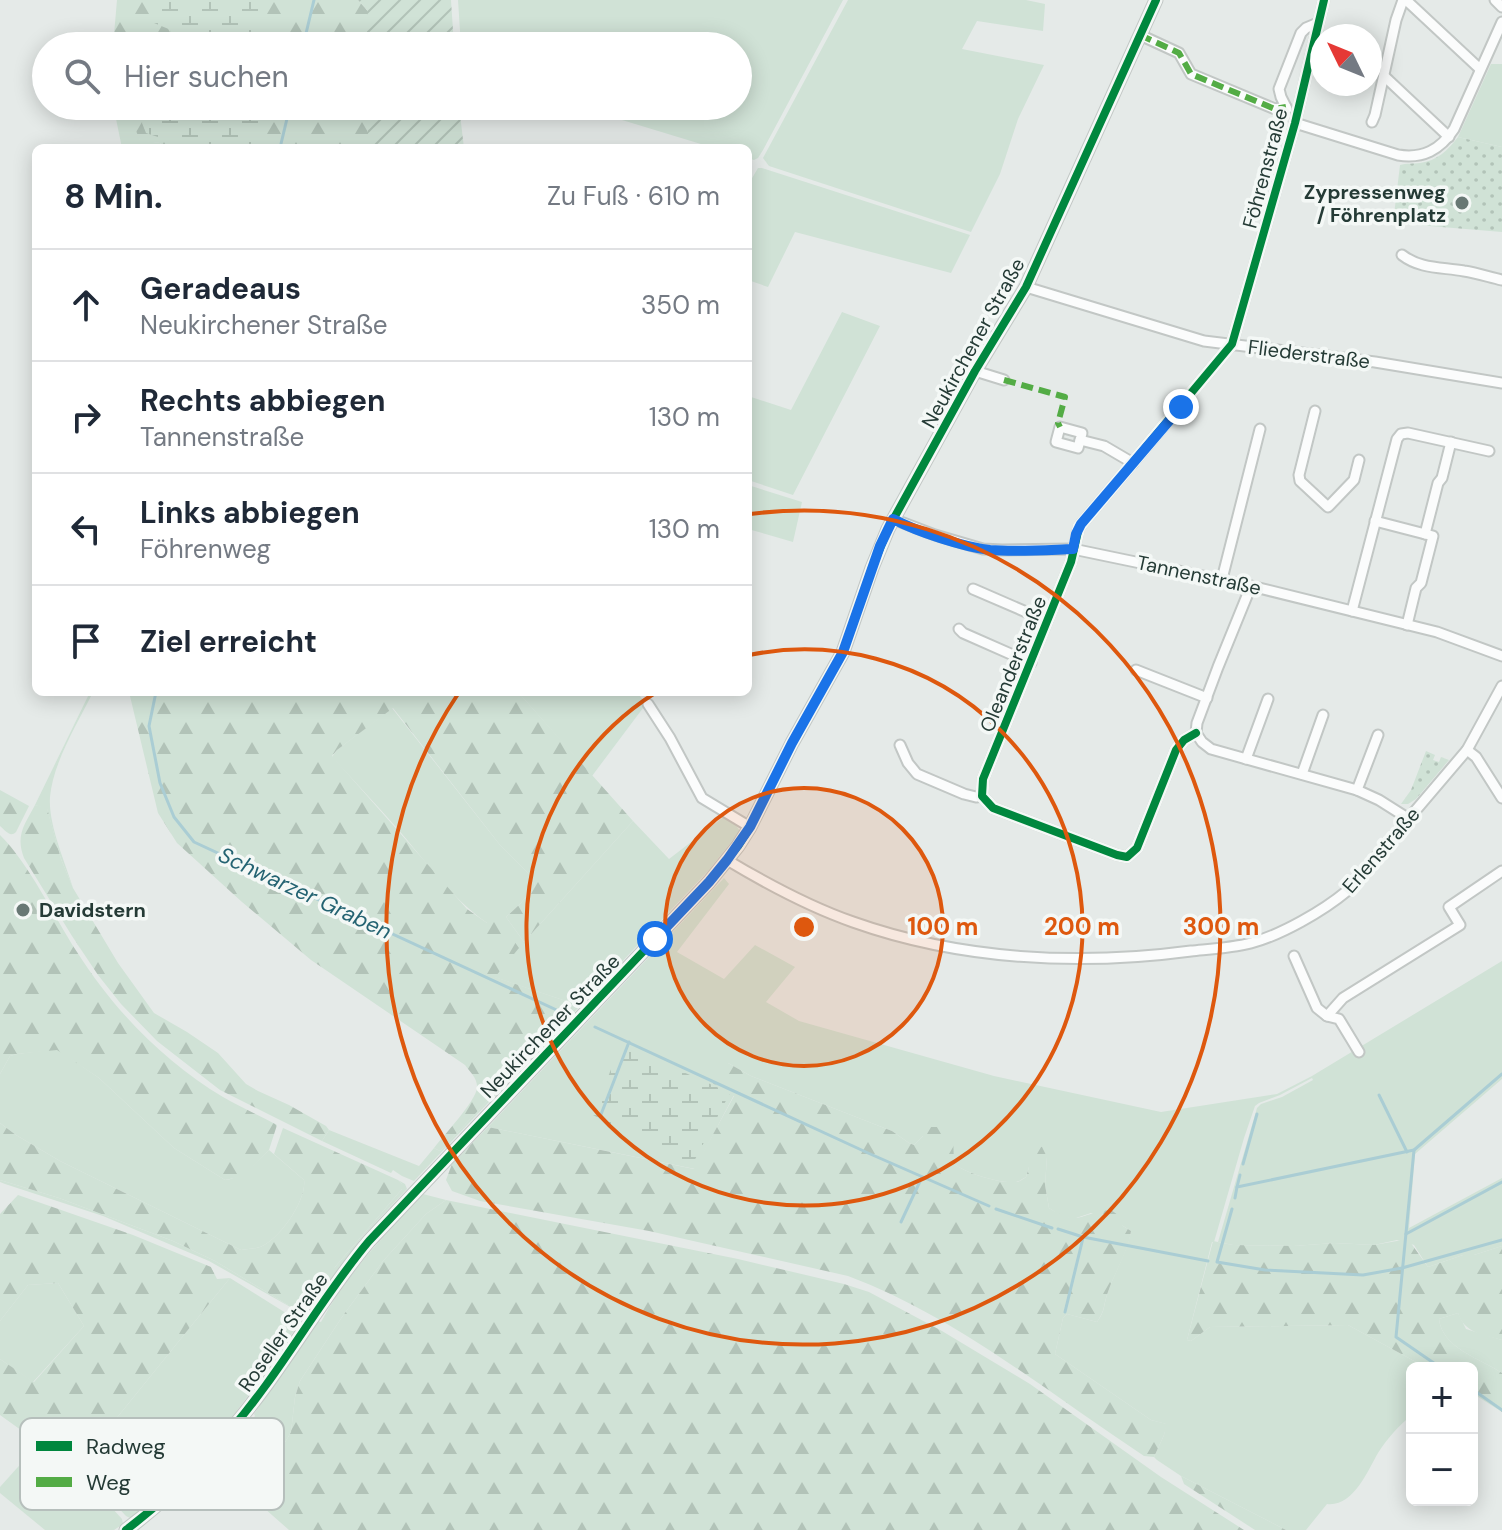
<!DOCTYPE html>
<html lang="de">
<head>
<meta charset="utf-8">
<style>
	:root { --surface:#fff; --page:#f6f6f7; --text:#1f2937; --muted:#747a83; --line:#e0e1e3 }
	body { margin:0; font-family:"DM Sans",sans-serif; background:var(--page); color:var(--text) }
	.controls { position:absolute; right:24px; bottom:24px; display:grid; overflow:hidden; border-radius:12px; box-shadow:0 4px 20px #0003 }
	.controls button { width:72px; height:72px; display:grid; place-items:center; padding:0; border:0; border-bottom:2px solid var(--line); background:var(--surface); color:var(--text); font:40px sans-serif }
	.compass { position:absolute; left:1310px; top:24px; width:72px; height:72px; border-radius:50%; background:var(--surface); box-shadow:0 4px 20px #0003; rotate:313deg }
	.stop { position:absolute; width:24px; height:24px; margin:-18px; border:6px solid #1a73e8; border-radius:50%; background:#fff }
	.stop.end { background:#1a73e8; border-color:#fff; box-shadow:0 2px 8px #0008 }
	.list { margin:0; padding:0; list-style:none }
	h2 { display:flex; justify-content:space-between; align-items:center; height:104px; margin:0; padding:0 32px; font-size:34px }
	h2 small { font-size:26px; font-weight:400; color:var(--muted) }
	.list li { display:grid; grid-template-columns:52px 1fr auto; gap:24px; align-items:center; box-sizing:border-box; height:112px; padding:0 32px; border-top:2px solid var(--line) }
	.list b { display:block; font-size:30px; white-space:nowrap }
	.list p { margin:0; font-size:26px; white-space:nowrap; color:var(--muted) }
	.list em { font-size:26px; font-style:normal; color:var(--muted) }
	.icon { flex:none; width:44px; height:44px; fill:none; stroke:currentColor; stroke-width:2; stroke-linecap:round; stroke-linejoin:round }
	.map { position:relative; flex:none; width:1502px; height:1530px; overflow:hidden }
	.search { position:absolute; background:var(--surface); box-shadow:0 4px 20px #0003; left:32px; top:32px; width:720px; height:88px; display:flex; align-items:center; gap:20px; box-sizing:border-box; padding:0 28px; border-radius:44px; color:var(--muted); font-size:30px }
	.panel { position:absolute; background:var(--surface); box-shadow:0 4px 20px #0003; left:32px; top:144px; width:720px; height:552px; border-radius:12px }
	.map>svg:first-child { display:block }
	.grass { fill:#d0e2d6 }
	.forest { fill:url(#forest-firs) }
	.wetland { fill:url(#wetland-marsh) }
	.park { fill:url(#park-dots) }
	.garden { fill:url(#garden-furrows) }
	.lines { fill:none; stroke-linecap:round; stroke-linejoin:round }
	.stream { stroke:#aacdd4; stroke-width:3 }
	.minor-casing { stroke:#c2c7c5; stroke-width:13 }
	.tertiary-casing { stroke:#c2c7c5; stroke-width:15 }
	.minor { stroke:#fbfcfc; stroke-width:9 }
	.tertiary { stroke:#fbfcfc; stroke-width:11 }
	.quiet { stroke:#53ac45; stroke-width:6; stroke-dasharray:12 6; stroke-linecap:butt }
	.cycleway-casing { stroke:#f4f8f6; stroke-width:13 }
	.cycleway { stroke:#00873e; stroke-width:8 }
	.route { stroke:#1a73e8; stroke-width:10 }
	.ring { fill:none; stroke:#de580e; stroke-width:4 }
	.poi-dot { fill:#687874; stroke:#f4f8f6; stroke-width:3 }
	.labels { text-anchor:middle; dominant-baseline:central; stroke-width:7; stroke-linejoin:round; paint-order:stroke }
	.street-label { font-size:20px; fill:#253b36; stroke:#f4f8f6 }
	.poi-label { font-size:20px; font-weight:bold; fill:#253b36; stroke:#f4f8f6; text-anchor:end }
	.water-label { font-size:22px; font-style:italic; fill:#246372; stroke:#f4f8f6 }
	.key { fill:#f4f8f6; stroke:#b6bfbc; stroke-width:2 }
	.key-label { font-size:22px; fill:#253b36 }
	.centre { fill:#de580e; stroke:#f4f8f6; stroke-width:4 }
	.ring-label { font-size:24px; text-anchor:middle; font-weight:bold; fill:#de580e; stroke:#f4f8f6; stroke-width:7; stroke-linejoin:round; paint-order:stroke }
</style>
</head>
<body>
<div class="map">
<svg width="1502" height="1530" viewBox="0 0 1502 1530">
	<defs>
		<pattern id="forest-firs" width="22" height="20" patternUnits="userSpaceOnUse" patternTransform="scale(2)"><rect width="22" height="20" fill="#d0e2d6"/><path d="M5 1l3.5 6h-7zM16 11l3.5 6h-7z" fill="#b2c3b8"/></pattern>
		<pattern id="wetland-marsh" width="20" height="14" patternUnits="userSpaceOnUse" patternTransform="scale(2)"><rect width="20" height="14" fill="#d0e2d6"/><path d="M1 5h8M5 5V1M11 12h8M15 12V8" fill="none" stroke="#b2c3b8"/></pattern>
		<pattern id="park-dots" width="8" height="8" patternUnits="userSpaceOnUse" patternTransform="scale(2)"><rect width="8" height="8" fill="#d0e2d6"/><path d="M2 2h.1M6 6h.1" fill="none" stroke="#b2c3b8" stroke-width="1.8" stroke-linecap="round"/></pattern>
		<pattern id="garden-furrows" width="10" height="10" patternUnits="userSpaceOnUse" patternTransform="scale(2)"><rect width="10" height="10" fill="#d0e2d6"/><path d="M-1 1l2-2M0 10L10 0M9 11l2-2" fill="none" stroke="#b2c3b8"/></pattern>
	</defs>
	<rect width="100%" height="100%" fill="#e5eae8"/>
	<g class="grass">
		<path d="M 458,0 L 843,0 L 763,150 L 758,158 L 754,160 L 748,158 L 748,148 L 714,148 L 576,106 L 738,106 L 738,46 L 461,46 Z"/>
		<path d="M 848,0 L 1026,0 L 1045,4 L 1043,31 L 977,21 L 962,49 L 1044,65 L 1018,119 L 1000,174 L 971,232 L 769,166 L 763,158 Z"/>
		<path d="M 1491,64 L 1502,64 L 1502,147 L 1458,137 Z"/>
		<path d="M 133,106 L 146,106 L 139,113 L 134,123 L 140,140 L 160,143 L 164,148 L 122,148 L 115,114 L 124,112 Z"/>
		<path d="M 758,168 L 762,168 L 970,235 L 951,273 L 795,232 L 768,287 L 748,280 L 748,185 Z"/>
		<path d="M 842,312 L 880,326 L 793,495 L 748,480 L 748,396 L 791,410 Z"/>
		<path d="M 748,485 L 802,502 L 793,542 L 748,529 Z"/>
		<path d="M 90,692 L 93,692 C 78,723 53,762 50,797 C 48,824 65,862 73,888 L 61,859 L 47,809 L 35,805 Z"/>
		<path d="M 518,692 L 637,692 L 646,704 L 592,776 Z"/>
		<path d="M 392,708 L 500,845 L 533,878 L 535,886 L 520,904 L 506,917 L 524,942 L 633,821 L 669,859 L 725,816 L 732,820 L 740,831 L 708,871 L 414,1181 L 402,1176 L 393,1170 L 391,1173 L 322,1141 L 329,1130 L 419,1166 L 434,1148 L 440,1151 L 578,1005 L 494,977 L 487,923 C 450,897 425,860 396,827 C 375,803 353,780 332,757 L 337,750 Z"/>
		<path d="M 724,878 L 729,884 L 677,952 L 724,979 L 755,945 L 795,967 L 766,1002 L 799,1021 L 994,1076 L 1161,1112 L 1277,1094 L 1312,1076 L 1502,961 L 1502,1079 L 1415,1154 L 1409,1228 L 1502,1178 L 1502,1246 L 1474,1255 L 1463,1255 L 1428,1267 L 1414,1245 L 1397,1240 L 1374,1245 L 1334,1243 L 1294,1246 L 1233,1245 L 1218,1242 L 1257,1108 L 1261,1104 L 1282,1097 L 1313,1080 L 1312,1078 L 1280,1095 L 1259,1103 L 1255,1106 L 1244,1138 L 1214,1242 L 1212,1242 L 1187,1340 L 1191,1341 L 1210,1327 L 1348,1325 L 1427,1368 L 1412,1368 L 1412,1415 C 1399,1425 1387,1439 1378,1453 C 1367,1472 1353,1507 1327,1504 L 1306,1530 L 1286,1530 L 1181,1476 L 1157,1460 L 1154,1457 L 1164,1435 L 1166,1424 L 1151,1420 L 1055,1354 L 1063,1318 L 1067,1314 L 1097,1322 C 1106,1310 1103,1305 1108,1292 C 1115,1271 1127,1253 1131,1231 L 1123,1226 L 1119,1221 L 1091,1213 L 1073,1219 L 1061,1216 L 1049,1208 L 1045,1185 L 1047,1157 L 1029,1167 L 1026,1177 C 1020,1180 1020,1182 1013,1182 C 998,1183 966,1173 954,1164 L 953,1154 L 923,1136 L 914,1145 L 909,1143 L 892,1131 L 751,1076 L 728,1063 L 734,1095 L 695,1169 L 488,1127 Z"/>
		<path d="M 57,1049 L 99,1078 L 174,1148 L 225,1180 C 245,1177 255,1164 269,1150 L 304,1180 C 307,1200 279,1240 260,1247 C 254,1249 247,1249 241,1250 L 60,1161 L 16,1135 L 0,1123 L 0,1074 L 10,1056 L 17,1054 Z"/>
		<path d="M 0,1180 L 59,1198 L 173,1241 L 215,1261 L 288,1305 L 335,1267 L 402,1189 L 402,1184 L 398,1180 L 405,1184 L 407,1189 L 363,1236 L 304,1314 L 301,1313 L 209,1261 L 103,1216 L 5,1184 L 0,1182 Z"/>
		<path d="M 423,1194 L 446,1200 L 426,1214 L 383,1261 L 342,1317 L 300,1381 L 295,1397 L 291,1432 L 284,1444 L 264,1508 L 215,1472 L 212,1467 L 213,1462 L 255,1416 L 254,1414 L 317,1321 L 321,1322 C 347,1273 386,1234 423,1194 Z"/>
		<path d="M 230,1278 L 297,1320 L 299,1319 L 300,1322 C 252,1392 201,1468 130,1518 L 126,1516 L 111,1500 L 73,1472 Z"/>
		<path d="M 58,1283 L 84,1326 L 33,1382 L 0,1359 L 0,1321 L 28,1285 Z"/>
		<path d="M 1458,1313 L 1466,1329 L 1502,1340 L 1502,1373 C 1481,1359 1442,1348 1439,1319 Z"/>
		<path d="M 35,1448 L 111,1507 L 122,1519 L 123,1524 L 114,1530 L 45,1530 L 0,1493 L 0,1487 Z"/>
	</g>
	<g class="forest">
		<path d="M 117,0 L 358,0 L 367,10 L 367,46 L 113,46 Z"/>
		<path d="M 146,106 L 368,106 L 368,148 L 164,148 L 160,143 L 140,141 L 133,123 L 139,113 Z"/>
		<path d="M 129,692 L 518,692 L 633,821 L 524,942 L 506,917 L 520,904 L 535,886 L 533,878 L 500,845 L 393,708 L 337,750 L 332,756 L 467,909 L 487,923 L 499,920 L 519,948 L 495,977 L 578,1005 L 440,1151 L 434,1148 C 443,1136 476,1101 477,1088 C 478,1079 470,1072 465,1065 L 311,960 L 242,902 L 177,843 L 158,813 Z"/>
		<path d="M 0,790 L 29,806 L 16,832 C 10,838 5,830 0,826 Z"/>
		<path d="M 35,805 L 47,808 L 61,859 L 73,888 L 118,963 L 154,1013 L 187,1032 L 218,1053 L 246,1084 L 258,1091 L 289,1105 L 326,1126 L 329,1130 L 322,1141 L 220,1090 L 157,1041 L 121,1004 L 98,975 L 72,936 L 24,858 C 15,835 25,824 35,805 Z"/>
		<path d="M 0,835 C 30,865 53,915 77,952 C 113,1009 164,1062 223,1097 C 240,1107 259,1115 277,1125 L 269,1150 L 246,1174 L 235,1178 L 225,1180 L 174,1148 L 99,1078 L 57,1050 L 17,1054 L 10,1056 L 0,1074 Z"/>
		<path d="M 722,1054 L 728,1063 L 751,1076 L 892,1131 L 909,1143 L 914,1145 L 923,1136 L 926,1127 L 948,1127 L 953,1134 L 954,1164 C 966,1173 998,1183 1013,1182 C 1020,1182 1020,1181 1026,1177 L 1029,1167 L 1024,1156 L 1027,1149 L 1034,1145 L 1042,1147 L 1047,1157 L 1045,1185 L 1049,1208 C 1080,1228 1080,1212 1111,1210 L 1118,1215 L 1123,1226 L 1131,1231 C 1128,1253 1115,1271 1108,1292 C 1103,1305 1106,1309 1097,1322 L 1067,1314 L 1063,1318 L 1055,1354 L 1151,1420 L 1167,1424 L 1164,1435 L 1154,1457 L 1144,1456 C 1048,1393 957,1317 848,1276 L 649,1231 L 480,1201 L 452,1191 L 446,1180 L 452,1164 L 488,1127 L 694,1169 L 734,1096 L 709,1081 Z"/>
		<path d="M 0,1123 L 16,1135 L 60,1161 L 241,1250 C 247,1249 254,1249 260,1247 C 279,1240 307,1200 304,1180 L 274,1154 L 283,1128 L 398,1180 L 402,1184 L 402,1189 L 335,1267 L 303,1312 L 288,1305 L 215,1261 L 173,1241 L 59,1198 L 0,1180 Z"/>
		<path d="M 18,1195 L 133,1235 L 211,1267 L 217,1279 L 230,1278 L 73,1472 L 39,1443 L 0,1415 L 0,1359 L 34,1382 L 84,1326 L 58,1283 L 28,1285 L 0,1321 L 0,1214 Z"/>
		<path d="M 446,1200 L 738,1259 L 844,1284 L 869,1292 L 942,1331 L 1030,1384 L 1161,1477 L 1244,1530 L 289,1530 L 264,1508 L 284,1444 L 291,1432 L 295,1397 L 300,1381 L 342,1317 L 383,1261 L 426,1214 Z"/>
		<path d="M 1408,1239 L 1428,1267 L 1463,1255 L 1474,1255 L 1502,1246 L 1502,1340 C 1484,1335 1464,1333 1458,1313 L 1439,1319 C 1442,1348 1481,1359 1502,1373 L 1502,1412 L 1472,1393 L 1472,1368 L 1427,1368 L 1348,1325 L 1210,1327 L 1191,1341 L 1187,1340 L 1213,1241 L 1233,1245 L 1294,1246 L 1334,1243 L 1374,1245 Z"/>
		<path d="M 1181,1476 L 1286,1530 L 1255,1530 L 1184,1484 Z"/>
	</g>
	<g class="wetland">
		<path d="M 157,0 L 261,0 L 259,46 L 169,46 L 171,30 L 154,23 Z"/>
		<path d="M 160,106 L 259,106 L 260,148 L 181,148 L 179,144 L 146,133 L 142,123 L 149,114 Z"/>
		<path d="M 621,1044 L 730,1093 L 691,1167 L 593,1115 Z"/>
	</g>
	<g class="park">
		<path d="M 1458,137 L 1502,147 L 1502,232 L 1393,223 L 1400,165 C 1406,163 1413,164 1420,163 C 1437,161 1448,150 1458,137 Z"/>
		<path d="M 1426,751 L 1435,755 L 1433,760 L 1439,762 L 1441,757 L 1449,760 L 1416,799 L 1408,804 L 1401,804 L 1411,790 Z"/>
	</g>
	<g class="garden">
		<path d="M 358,0 L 451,0 L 454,46 L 367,46 L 367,10 Z"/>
		<path d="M 368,106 L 459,106 L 464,148 L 368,148 Z"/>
	</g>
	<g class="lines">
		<g class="stream">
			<path d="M 303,46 L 314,0"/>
			<path d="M 280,148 L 290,106"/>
			<path d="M 156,692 L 149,726 L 160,783 L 174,817 L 194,842 L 563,1013"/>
			<path d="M 595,1027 L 868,1153 L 989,1206"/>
			<path d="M 1379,1095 L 1407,1152"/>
			<path d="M 600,1117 L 629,1042"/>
			<path d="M 1414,1150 L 1396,1337 L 1441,1368"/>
			<path d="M 1243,1164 L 1257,1114"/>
			<path d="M 1237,1187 L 1240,1175"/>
			<path d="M 1235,1198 L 1237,1187 L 1414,1150 L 1502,1074"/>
			<path d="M 996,1209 L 1052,1228"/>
			<path d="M 1232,1209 L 1217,1262 L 1265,1270 L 1363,1275 L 1402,1268 L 1502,1240"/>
			<path d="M 901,1222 L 922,1177"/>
			<path d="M 1058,1229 L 1083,1237 L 1208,1261"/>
			<path d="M 1406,1234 L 1502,1182"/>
			<path d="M 1065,1312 L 1083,1238"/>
			<path d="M 1472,1389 L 1502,1410"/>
		</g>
		<defs>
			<g id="minor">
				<path d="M 1406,0 L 1480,69"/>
				<path d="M 1495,0 L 1502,7"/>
				<path d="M 1140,35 L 1179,53 L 1191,74 L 1275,109 L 1286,107"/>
				<path d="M 1384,76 L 1449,137"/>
				<path d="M 1287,109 L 1281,97 L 1279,89 L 1301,33 L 1306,28 L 1318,23"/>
				<path d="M 1372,122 L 1375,115 L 1396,20 L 1403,0"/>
				<path d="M 1295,123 L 1398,155 C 1423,159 1440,150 1454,129 L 1502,22"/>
				<path d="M 1402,255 C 1420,269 1442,267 1464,271 C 1477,273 1489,277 1502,280"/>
				<path d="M 1026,287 L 1204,341 L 1375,362 L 1502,383"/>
				<path d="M 975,371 L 1004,380"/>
				<path d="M 1315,411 L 1299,475 L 1300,481 L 1328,507 L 1354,480 L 1359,460"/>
				<path d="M 1060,427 L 1082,433 L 1078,448 L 1056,442 Z"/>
				<path d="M 1080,440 L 1104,446 L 1133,463"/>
				<path d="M 893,519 L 935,535 L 983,549 L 1002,550 L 1073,549 L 1251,586 L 1437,632 L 1502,656"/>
				<path d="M 1375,521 L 1433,536 L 1421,583 L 1416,588 L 1407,625"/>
				<path d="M 1425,534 L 1438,483 L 1442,478 L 1451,442"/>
				<path d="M 1222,579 L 1260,429"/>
				<path d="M 973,589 L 1047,621"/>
				<path d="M 1352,611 L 1397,439 L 1401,434 L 1408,433 L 1489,451"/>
				<path d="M 959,629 L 963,633 L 1031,663"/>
				<path d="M 1136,670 L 1207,698"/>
				<path d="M 648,704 L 670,738 L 702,798 L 750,827"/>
				<path d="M 1196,733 L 1184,740 L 1176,750 L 1137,848 L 1127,857 L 1117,855 L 993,808 L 982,796 L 983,779 L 1071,562 L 1079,527 L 1232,344 L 1295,123 L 1324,0"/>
				<path d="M 1196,733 L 1202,742 L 1211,749 L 1357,790 L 1379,800 L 1409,819"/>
				<path d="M 1196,733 L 1197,723 L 1218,667 L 1251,586"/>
				<path d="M 900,745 L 908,763 L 917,774 L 964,794 L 976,797 L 982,796"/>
				<path d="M 1467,750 L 1476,757 L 1502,798"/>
				<path d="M 1246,759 L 1268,699"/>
				<path d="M 1302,774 L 1323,715"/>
				<path d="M 1357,790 L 1378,735"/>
				<path d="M 727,860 C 767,884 810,907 853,922 C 960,960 1079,966 1191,951 C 1211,949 1231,948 1251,943 C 1281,935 1323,911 1347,891 L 1467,750 L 1502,686"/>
				<path d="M 1294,956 L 1317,1008 L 1327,1016 L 1339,1019 L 1359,1052"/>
				<path d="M 1327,1016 L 1343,998 L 1460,925 L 1449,907 L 1502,871"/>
			</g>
			<path id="tertiary" d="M 126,1530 C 180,1489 226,1440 266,1385 C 301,1337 331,1286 369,1241 L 709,882 L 738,846 L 750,827 L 792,743 L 843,652 L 872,568 L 888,529 L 975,371 L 1026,287 L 1156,0"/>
		</defs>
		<use href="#minor" class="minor-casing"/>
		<use href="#tertiary" class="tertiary-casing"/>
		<use href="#minor" class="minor"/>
		<use href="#tertiary" class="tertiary"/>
		<g class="quiet">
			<path d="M 1140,35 L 1179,53 L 1191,74 L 1275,109 L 1286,107"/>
			<path d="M 1004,380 L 1065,397 L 1058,423 L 1060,427"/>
		</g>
		<defs>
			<g id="cycleway">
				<path d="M 1196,733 L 1184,740 L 1176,750 L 1137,848 L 1127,857 L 1117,855 L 993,808 L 982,796 L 983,779 L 1071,562 L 1079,527 L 1232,344 L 1295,123 L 1324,0"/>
				<path d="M 126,1530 C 180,1489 226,1440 266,1385 C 301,1337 331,1286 369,1241 L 709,882 L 738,846 L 750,827 L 792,743 L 843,652 L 872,568 L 888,529 L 975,371 L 1026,287 L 1156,0"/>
			</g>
		</defs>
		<use href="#cycleway" class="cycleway-casing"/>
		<use href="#cycleway" class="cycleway"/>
	</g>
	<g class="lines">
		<path class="route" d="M 655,939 L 709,882 L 727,860 L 750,827 L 792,743 L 843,652 L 880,546 L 893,519 C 918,532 963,547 990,550 C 1018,552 1046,550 1073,549 L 1076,534 L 1081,524 L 1181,407"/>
	</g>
	<circle cx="804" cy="927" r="139" fill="#de580e" fill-opacity=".12"/>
	<g class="ring">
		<circle cx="804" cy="927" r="139"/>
		<path d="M749 655A278 278 0 1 1 655 693"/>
		<path d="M750 514A417 417 0 1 1 458 694"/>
	</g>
	<g class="poi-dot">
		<circle cx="1462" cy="203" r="8"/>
		<circle cx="23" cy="910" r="8"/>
	</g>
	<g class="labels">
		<g class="street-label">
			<text transform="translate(1265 168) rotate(-75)">Föhrenstraße</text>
			<text transform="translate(973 343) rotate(-61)">Neukirchener Straße</text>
			<text transform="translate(1309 354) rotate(7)">Fliederstraße</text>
			<text transform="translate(1199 575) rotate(12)">Tannenstraße</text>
			<text transform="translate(1013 664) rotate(-68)">Oleanderstraße</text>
			<text transform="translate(1381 850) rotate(-49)">Erlenstraße</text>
			<text transform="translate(550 1026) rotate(-46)">Neukirchener Straße</text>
			<text transform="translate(283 1332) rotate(-55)">Roseller Straße</text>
		</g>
		<g class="poi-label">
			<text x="1446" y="192">Zypressenweg<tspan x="1446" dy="23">/ Föhrenplatz</tspan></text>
			<text x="39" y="910" text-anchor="start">Davidstern</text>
		</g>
		<g class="water-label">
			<text transform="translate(305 893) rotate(25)">Schwarzer Graben</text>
		</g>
	</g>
	<rect x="20" y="1418" width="264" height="92" rx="12" class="key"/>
	<rect x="36" y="1441" width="36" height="10" fill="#00873e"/>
	<rect x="36" y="1477" width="36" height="10" fill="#53ac45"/>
	<g class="key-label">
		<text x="86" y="1454">Radweg</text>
		<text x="86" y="1490">Weg</text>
	</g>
	<circle cx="804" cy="927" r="12" class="centre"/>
	<g class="ring-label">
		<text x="943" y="935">100 m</text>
		<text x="1082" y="935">200 m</text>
		<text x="1221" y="935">300 m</text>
	</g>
</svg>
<div class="controls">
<button>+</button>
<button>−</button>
</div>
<svg class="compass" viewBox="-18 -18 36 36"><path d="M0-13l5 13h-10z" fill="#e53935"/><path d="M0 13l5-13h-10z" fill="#747a83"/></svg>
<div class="stop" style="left:655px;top:939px"></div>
<div class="stop end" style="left:1181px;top:407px"></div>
<div class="search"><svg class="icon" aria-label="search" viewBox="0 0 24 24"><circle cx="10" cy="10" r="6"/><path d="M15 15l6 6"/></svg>Hier suchen</div>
<section class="panel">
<h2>8 Min.<small>Zu Fuß · 610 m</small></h2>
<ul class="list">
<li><svg class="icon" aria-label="ahead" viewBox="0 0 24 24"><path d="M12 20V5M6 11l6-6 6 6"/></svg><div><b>Geradeaus</b><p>Neukirchener Straße</p></div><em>350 m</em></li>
<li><svg class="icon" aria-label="right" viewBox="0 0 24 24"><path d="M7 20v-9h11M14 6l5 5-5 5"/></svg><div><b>Rechts abbiegen</b><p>Tannenstraße</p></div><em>130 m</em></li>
<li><svg class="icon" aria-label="left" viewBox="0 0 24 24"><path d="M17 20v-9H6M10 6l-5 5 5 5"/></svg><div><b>Links abbiegen</b><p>Föhrenweg</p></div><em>130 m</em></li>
<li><svg class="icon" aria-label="arrive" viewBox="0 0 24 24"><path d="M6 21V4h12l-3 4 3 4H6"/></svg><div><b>Ziel erreicht</b></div></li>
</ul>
</section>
</div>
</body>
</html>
